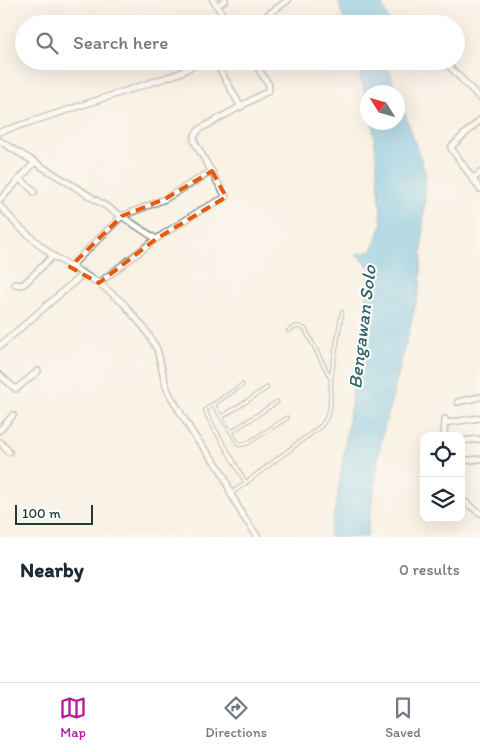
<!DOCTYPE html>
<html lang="en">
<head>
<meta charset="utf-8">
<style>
	:root { --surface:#fff; --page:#f2f2f3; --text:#1f2937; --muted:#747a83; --line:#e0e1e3; --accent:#b5179e }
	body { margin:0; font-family:Itim,sans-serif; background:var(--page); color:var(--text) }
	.controls { position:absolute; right:15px; bottom:15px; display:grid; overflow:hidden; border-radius:10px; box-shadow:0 5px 20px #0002 }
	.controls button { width:45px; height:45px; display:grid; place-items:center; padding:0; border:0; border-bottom:1px solid var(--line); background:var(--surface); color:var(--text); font:25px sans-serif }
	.compass { position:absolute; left:360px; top:85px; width:45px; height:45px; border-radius:50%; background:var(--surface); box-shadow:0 5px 20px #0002; rotate:307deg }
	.scale { position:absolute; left:15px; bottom:12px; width:78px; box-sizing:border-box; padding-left:5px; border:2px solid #1f3d34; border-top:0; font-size:14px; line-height:18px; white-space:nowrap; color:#1f3d34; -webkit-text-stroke:4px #fff; paint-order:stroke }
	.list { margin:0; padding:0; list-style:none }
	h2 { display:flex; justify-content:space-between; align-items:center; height:65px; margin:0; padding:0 20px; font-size:21px }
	h2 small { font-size:16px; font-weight:400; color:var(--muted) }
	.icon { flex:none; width:28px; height:28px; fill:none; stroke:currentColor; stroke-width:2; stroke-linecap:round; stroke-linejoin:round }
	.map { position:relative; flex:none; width:480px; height:537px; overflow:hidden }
	.search { position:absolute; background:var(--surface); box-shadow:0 5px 20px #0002; left:15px; right:15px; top:15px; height:55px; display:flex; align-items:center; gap:12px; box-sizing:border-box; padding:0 18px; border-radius:28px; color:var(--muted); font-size:19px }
	.sheet { height:145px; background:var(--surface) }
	nav { display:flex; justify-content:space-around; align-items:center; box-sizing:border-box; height:70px; border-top:1px solid var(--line); background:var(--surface); font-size:14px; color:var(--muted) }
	nav a { display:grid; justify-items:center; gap:2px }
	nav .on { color:var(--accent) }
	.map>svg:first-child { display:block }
	.water { fill:#66c0e3; stroke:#427e8c }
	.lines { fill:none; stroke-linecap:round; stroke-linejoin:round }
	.lane-casing { stroke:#8c978c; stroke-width:5 }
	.street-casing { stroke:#8c978c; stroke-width:8 }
	.path { stroke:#8c978c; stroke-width:1; stroke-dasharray:4 4; stroke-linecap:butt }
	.lane { stroke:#fff; stroke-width:2.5 }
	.street { stroke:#fff; stroke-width:5 }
	.marked { fill:none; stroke:#e8590c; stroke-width:4; stroke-dasharray:10 6; stroke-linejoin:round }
	.labels { text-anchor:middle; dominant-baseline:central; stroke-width:4; stroke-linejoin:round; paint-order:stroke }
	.water-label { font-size:19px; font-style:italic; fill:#346469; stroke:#fff }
</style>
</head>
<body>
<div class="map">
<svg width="480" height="537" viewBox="0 0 480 537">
	<rect width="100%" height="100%" fill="#fff"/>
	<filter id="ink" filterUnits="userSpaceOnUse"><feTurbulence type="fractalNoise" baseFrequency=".02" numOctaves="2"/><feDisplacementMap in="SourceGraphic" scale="10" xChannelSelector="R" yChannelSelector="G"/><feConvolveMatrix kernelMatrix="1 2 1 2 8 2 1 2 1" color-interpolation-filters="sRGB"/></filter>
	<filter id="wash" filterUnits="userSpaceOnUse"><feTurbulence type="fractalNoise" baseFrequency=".0096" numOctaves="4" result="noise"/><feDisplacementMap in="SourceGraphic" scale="20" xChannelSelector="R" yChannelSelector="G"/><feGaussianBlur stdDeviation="1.12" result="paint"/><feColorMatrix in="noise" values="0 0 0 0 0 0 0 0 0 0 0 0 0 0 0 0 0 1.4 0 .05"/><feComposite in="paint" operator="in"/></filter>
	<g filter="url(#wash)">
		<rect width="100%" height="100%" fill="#f9f1e3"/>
		<g class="water">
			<path d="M 338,0 L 380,0 L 390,24 L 345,24 Z"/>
			<path d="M 356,61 L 390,61 L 388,67 L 397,92 L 368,92 L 367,101 Z"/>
			<path d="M 398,94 L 426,174 L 420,287 L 381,441 L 367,537 L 329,537 L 336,505 L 371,269 L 356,254 L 372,251 L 382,224 L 373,123 L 398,122 Z"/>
		</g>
	</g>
	<g filter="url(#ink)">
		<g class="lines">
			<defs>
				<g id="lane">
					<path d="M 288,331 C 295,327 297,324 305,329 L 330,377"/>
					<path d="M 242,385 L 205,410 L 209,419 L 246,483"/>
					<path d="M 213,404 L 231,432 L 239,445 L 248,443 L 287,418"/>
					<path d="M 222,417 L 267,388"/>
					<path d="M 231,432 L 277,402"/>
					<path d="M 232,493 L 321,426 L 326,419 L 330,407 L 331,377 L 342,312"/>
				</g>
				<g id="street">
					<path d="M 213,0 L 229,24"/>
					<path d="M 217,6 L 225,0"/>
					<path d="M 255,24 L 288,0"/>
					<path d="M 215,61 L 241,107"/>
					<path d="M 445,62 L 480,98"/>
					<path d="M 480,120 L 452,146 L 451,148 L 480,189"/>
					<path d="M 0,132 L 159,80 L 180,73 L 201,61"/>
					<path d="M 0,141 C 52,173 105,204 156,239"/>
					<path d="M 20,179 L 32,189 L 34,192"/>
					<path d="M 473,179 L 480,173"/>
					<path d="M 0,200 L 35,162"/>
					<path d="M 0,206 L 18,226 L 53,256 L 99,283 L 123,303 L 145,329 L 157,349 L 166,386 L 170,395 L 195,437 L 218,466 L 224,476 L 231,494 L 243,516 L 258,537"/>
					<path d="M 70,267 L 122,216 L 165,199 L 212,171"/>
					<path d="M 99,283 L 156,239 L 201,210 L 226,197 L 194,141 C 194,135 196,133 200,129 L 268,91 L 269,89 L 269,85 L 253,61"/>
					<path d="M 15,284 L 21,285 L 24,284 L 53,256"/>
					<path d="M 0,346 L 83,274"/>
					<path d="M 0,375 L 12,386 L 16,389 L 38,371"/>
					<path d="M 458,402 L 480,397"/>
					<path d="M 445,423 L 480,418"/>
					<path d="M 0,430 L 13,415"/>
					<path d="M 444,436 L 445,419"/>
					<path d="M 461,441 L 480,439"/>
					<path d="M 0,442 L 9,452"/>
					<path d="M 461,461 L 480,459"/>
					<path d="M 461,499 L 480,513"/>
				</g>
			</defs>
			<use href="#lane" class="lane-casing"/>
			<use href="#street" class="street-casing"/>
			<path class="path" d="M 421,476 L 424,479"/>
			<use href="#lane" class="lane"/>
			<use href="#street" class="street"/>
		</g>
	</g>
	<path d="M0 0H480V537H0ZM 212,171 L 226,197 L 156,239 L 99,283 L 70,267 L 122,216 L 165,199 Z" fill="#f9f1e3" fill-opacity=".55" fill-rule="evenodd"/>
	<path class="marked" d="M 212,171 L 226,197 L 156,239 L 99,283 L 70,267 L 122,216 L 165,199 Z"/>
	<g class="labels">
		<g class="water-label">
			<text transform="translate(362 327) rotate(-83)">Bengawan Solo</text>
		</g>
	</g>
</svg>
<div class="controls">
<button><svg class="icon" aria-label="locate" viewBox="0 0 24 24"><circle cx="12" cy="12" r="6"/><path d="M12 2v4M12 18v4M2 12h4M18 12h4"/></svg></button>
<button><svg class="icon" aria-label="layers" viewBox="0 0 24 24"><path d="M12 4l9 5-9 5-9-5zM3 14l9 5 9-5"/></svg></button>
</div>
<svg class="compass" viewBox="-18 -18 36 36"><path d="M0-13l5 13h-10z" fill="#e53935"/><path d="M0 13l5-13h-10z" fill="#747a83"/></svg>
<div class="scale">100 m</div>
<div class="search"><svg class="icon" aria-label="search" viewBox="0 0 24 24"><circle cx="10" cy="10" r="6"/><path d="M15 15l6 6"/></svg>Search here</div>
</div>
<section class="sheet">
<h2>Nearby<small>0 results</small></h2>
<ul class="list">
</ul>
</section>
<nav>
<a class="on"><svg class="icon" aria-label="map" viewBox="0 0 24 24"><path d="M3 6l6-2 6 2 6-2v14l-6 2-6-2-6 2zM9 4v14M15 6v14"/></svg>Map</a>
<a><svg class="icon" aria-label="directions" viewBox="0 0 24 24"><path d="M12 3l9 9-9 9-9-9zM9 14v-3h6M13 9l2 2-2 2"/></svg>Directions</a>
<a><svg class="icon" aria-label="saved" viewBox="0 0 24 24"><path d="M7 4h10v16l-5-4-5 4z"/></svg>Saved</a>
</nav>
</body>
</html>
